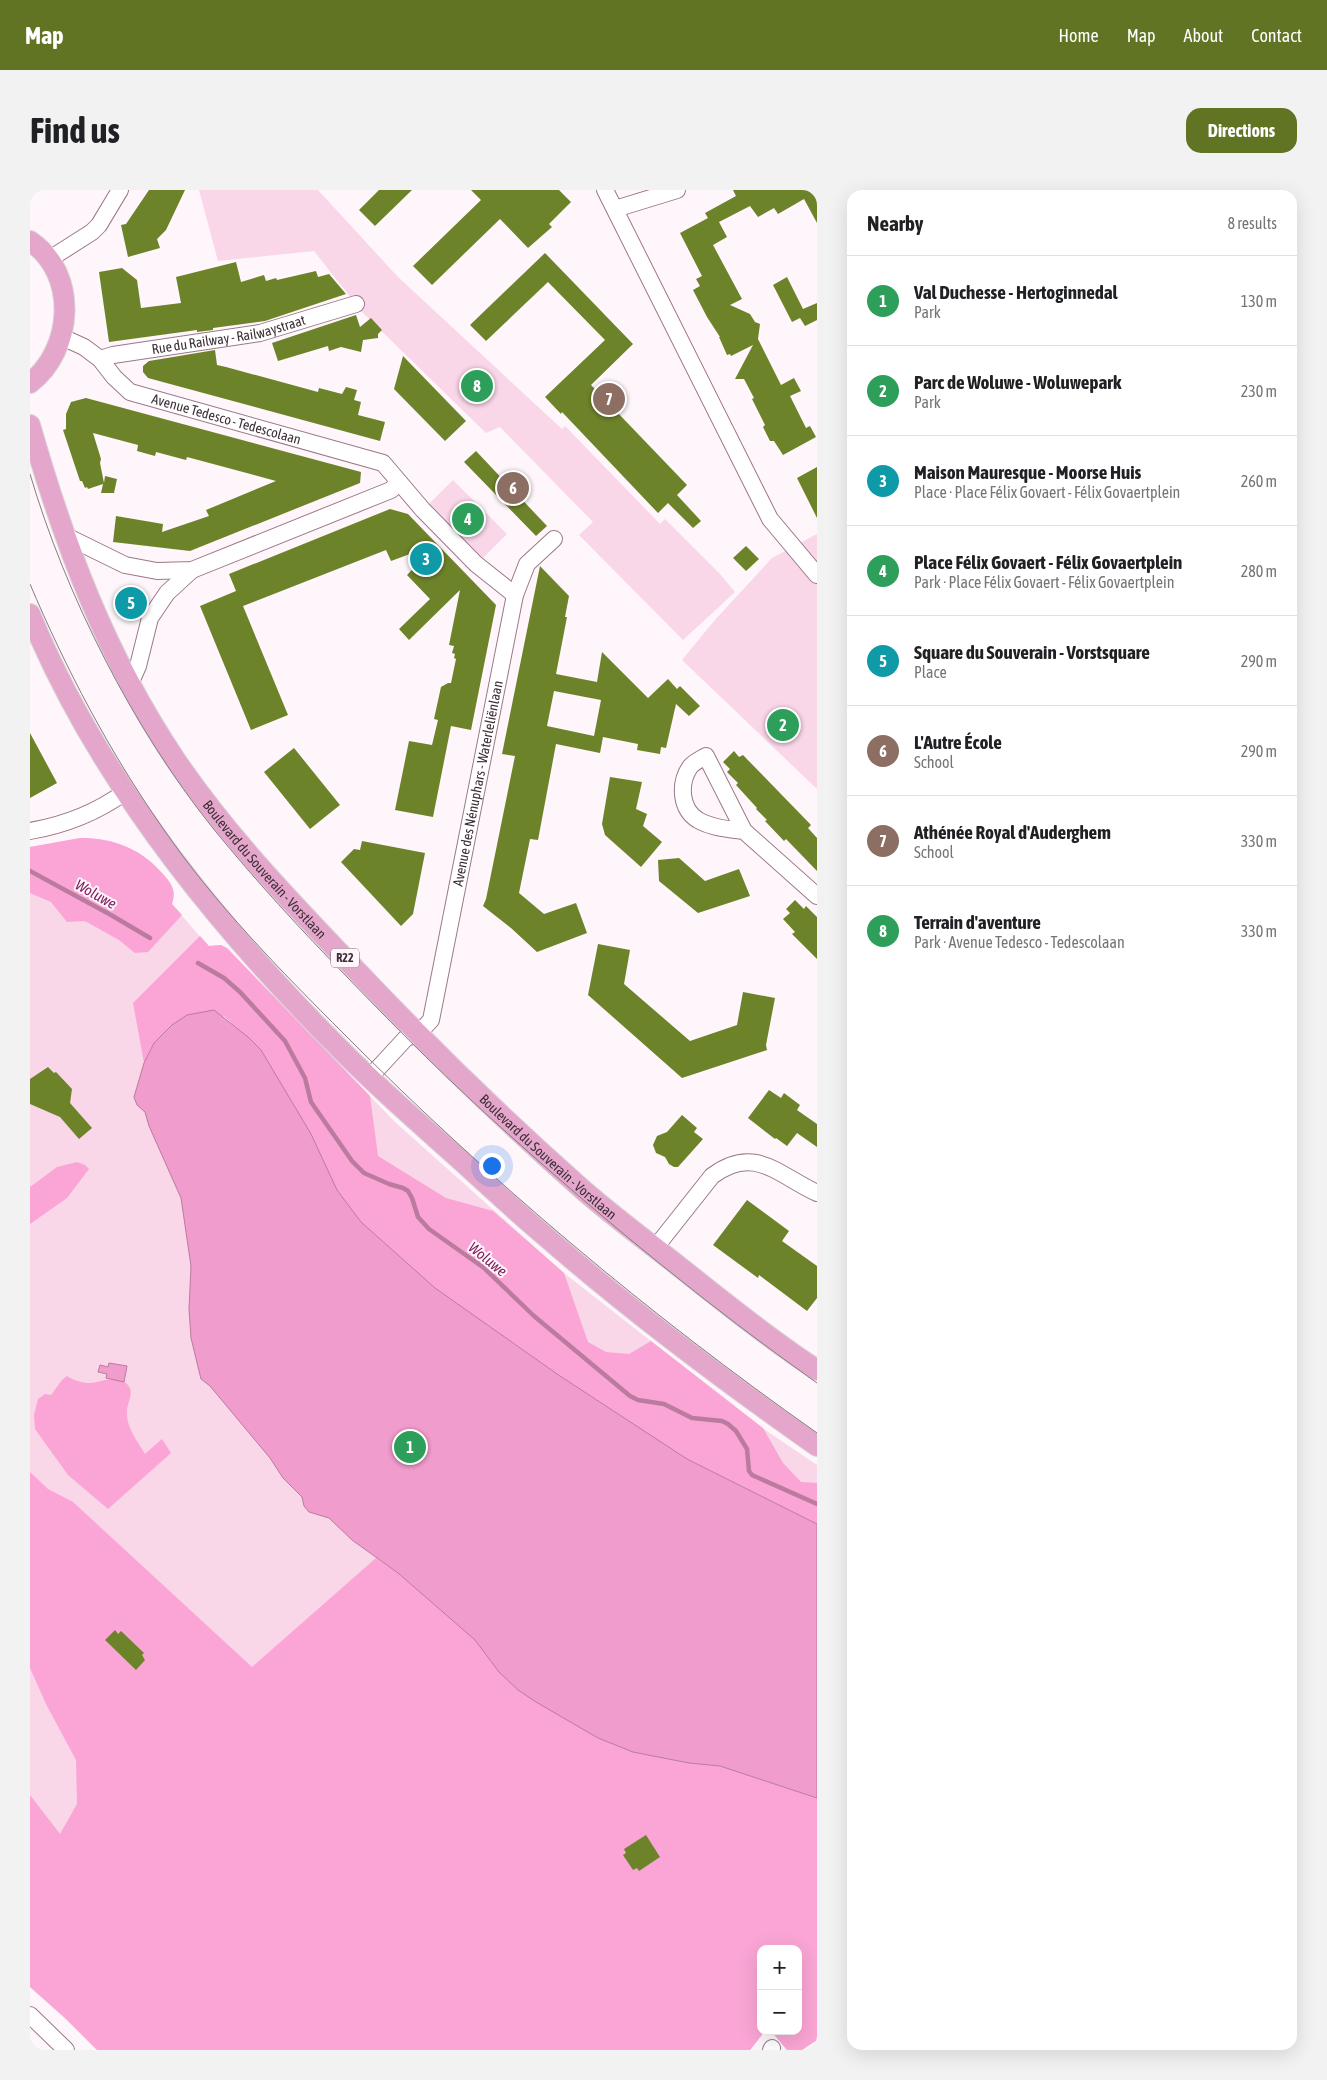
<!DOCTYPE html>
<html lang="en">
<head>
<meta charset="utf-8">
<style>
	:root { --surface:#fff; --page:#f2f2f2; --text:#202124; --muted:#757577; --line:#e0e0e0; --accent:#617424 }
	body { margin:0; font-family:"Asap Condensed",sans-serif; background:var(--page); color:var(--text) }
	.controls { position:absolute; right:15px; bottom:15px; display:grid; overflow:hidden; border-radius:10px; box-shadow:0 5px 20px #0002 }
	.controls button { width:45px; height:45px; display:grid; place-items:center; padding:0; border:0; border-bottom:1px solid var(--line); background:var(--surface); color:var(--text); font:25px sans-serif }
	.you { position:absolute; left:461px; top:975px; width:18px; height:18px; margin:-12px; border:4px solid #fff; border-radius:50%; background:#1a73e8; box-shadow:0 0 0 8px #1a73e833 }
	.badge { display:grid; place-items:center; width:32px; height:32px; border-radius:50%; background:var(--accent); color:#fff; font-size:16px; font-weight:700 }
	.pin { position:absolute; translate:-50% -50%; border:2px solid #fff; box-shadow:0 1px 5px #0006 }
	.list { margin:0; padding:0; list-style:none }
	h2 { display:flex; justify-content:space-between; align-items:center; height:65px; margin:0; padding:0 20px; font-size:21px }
	h2 small { font-size:16px; font-weight:400; color:var(--muted) }
	.list li { display:grid; grid-template-columns:32px 1fr auto; gap:15px; align-items:center; box-sizing:border-box; height:90px; padding:0 20px; border-top:1px solid var(--line) }
	.list b { display:block; font-size:19px; white-space:nowrap }
	.list p { margin:0; font-size:16px; white-space:nowrap; color:var(--muted) }
	.list em { font-size:16px; font-style:normal; color:var(--muted) }
	.map { position:relative; flex:none; width:787px; height:1860px; overflow:hidden; border-radius:15px }
	header { display:flex; align-items:center; gap:30px; box-sizing:border-box; height:70px; padding:0 25px; background:var(--accent); color:#fff }
	header strong { font-size:24px }
	nav { display:flex; gap:28px; margin-inline-start:auto; font-size:18px }
	.intro { display:flex; align-items:center; justify-content:space-between; box-sizing:border-box; height:120px; padding:0 30px }
	h1 { margin:0; font-size:35px }
	.button { padding:12px 22px; border-radius:15px; background:var(--accent); color:#fff; font-size:18px; font-weight:700 }
	main { display:flex; gap:30px; padding:0 30px }
	aside { flex:1; background:var(--surface); border-radius:15px; box-shadow:0 5px 20px #0002 }
	.map>svg:first-child { display:block }
	.green { fill:#f9d6e8 }
	.forest { fill:#faa5d5 }
	.water { fill:#f09ccc; stroke:#ba7b9f }
	.lines { fill:none; stroke-linecap:round; stroke-linejoin:round }
	.stream { stroke:#ba7b9f; stroke-width:4.5 }
	.building { fill:#6d832a; fill-rule:evenodd }
	.minor-casing { stroke:#9a788b; stroke-width:18 }
	.major-casing { stroke:#d8d5d7; stroke-width:22 }
	.minor { stroke:#fff; stroke-width:16 }
	.major { stroke:#e5a6cc; stroke-width:20 }
	.tram { stroke:#877b82; stroke-width:1 }
	.labels { text-anchor:middle; dominant-baseline:central; stroke-width:4; stroke-linejoin:round; paint-order:stroke }
	.shield { fill:#fef6fa; stroke:#766a71; stroke-width:1 }
	.shield-label { font-size:12px; font-weight:bold; fill:#3c2e36 }
	.street-label { font-size:14px; fill:#3c2e36; stroke:#fef6fa }
	.water-label { font-size:15px; font-style:italic; fill:#80205f; stroke:#fef6fa }
</style>
</head>
<body>
<header>
<strong>Map</strong>
<nav><a>Home</a><a>Map</a><a>About</a><a>Contact</a></nav>
</header>
<div class="intro"><h1>Find us</h1><a class="button">Directions</a></div>
<main>
<div class="map">
<svg width="787" height="1860" viewBox="0 0 787 1860">
	<rect width="100%" height="100%" fill="#fef6fa"/>
	<g class="green">
		<path d="M 169,0 L 288,0 L 368,87 L 532,239 L 535,236 L 630,334 L 635,329 L 690,384 L 705,402 L 653,450 L 549,345 L 563,332 L 470,237 L 456,243 L 332,122 L 284,61 L 188,71 Z"/>
		<path d="M 423,290 L 477,344 L 453,368 L 399,314 Z"/>
		<path d="M 787,344 L 787,599 L 652,470 L 684,431 L 742,368 Z"/>
		<path d="M 50,648 C 83,648 110,658 132,683 C 141,693 146,700 142,714 L 178,756 L 191,755 L 197,758 L 365,932 L 534,1083 L 728,1235 L 787,1275 L 787,1850 L 772,1860 L 757,1860 L 741,1841 L 768,1841 L 768,1759 L 731,1759 L 731,1841 L 735,1841 L 720,1860 L 67,1860 L 36,1829 L 0,1797 L 0,657 Z"/>
	</g>
	<g class="forest">
		<path d="M 50,648 C 83,648 110,658 132,683 C 141,693 147,700 142,714 L 152,725 L 118,762 L 105,763 L 89,750 L 55,731 L 37,732 L 21,712 L 0,703 L 0,657 Z"/>
		<path d="M 170,746 L 179,756 L 191,755 L 197,758 L 340,906 L 348,966 L 416,1008 L 463,1021 L 534,1083 L 558,1152 L 576,1162 L 599,1164 L 621,1151 L 733,1238 L 753,1273 L 771,1292 L 787,1293 L 787,1334 L 657,1269 L 530,1186 L 405,1098 L 331,1032 L 307,1000 L 281,944 L 231,860 L 194,826 L 124,853 L 114,873 L 103,813 Z"/>
		<path d="M 47,972 L 55,975 L 59,979 L 37,1008 L 0,1034 L 0,997 L 27,977 Z"/>
		<path d="M 37,1186 C 45,1191 57,1195 67,1192 C 76,1190 87,1186 96,1193 C 106,1202 97,1211 97,1222 C 96,1237 108,1252 115,1264 L 132,1249 L 141,1263 L 78,1319 L 38,1285 L 5,1239 L 4,1225 L 8,1209 L 15,1204 L 21,1205 L 32,1190 Z"/>
		<path d="M 0,1282 L 18,1299 L 43,1312 L 222,1477 L 346,1368 L 368,1383 L 445,1450 L 469,1482 L 488,1500 L 568,1548 L 603,1562 L 659,1573 L 690,1576 L 787,1608 L 787,1850 L 772,1860 L 757,1860 L 741,1841 L 768,1841 L 768,1759 L 731,1759 L 731,1841 L 735,1841 L 720,1860 L 67,1860 L 36,1829 L 0,1797 L 0,1605 L 30,1644 L 47,1614 L 46,1570 L 16,1514 L 0,1478 Z"/>
	</g>
	<g class="water">
		<path d="M 184,820 L 218,847 L 231,860 L 281,944 L 307,1000 L 331,1032 L 405,1098 L 530,1186 L 657,1269 L 787,1334 L 787,1608 L 690,1576 L 659,1573 L 603,1562 L 568,1548 L 506,1512 L 488,1500 L 469,1482 L 445,1450 L 368,1383 L 322,1350 L 299,1328 L 279,1322 L 274,1316 L 272,1307 L 253,1288 L 240,1268 L 180,1196 L 171,1189 L 161,1148 L 159,1119 L 161,1076 L 151,1008 L 119,936 L 115,922 L 107,915 L 104,907 L 114,873 L 124,853 L 142,835 L 157,825 Z"/>
		<path d="M 79,1173 L 97,1176 L 94,1192 L 76,1188 L 77,1184 L 68,1182 L 70,1175 L 78,1177 Z"/>
	</g>
	<g class="lines">
		<g class="stream">
			<path d="M 0,681 L 81,725 L 120,748"/>
			<path d="M 168,773 L 194,788 L 210,802 L 255,851 L 275,888 L 281,912 L 322,971 L 334,983 L 359,994 L 373,998 L 378,1001 L 382,1008 L 388,1027 L 399,1039 L 454,1078 L 504,1126 L 600,1206 L 608,1210 L 634,1214 L 662,1228 L 692,1231 L 698,1234 L 706,1241 L 717,1259 L 719,1281 L 722,1285 L 787,1314"/>
		</g>
	</g>
	<g class="building">
		<path d="M 119,0 L 155,0 L 136,40 L 127,49 L 130,58 L 98,67 L 91,35 L 96,34 Z"/>
		<path d="M 349,0 L 382,0 L 345,36 L 329,20 Z"/>
		<path d="M 441,0 L 529,0 L 541,12 L 519,34 L 522,37 L 498,58 L 470,29 L 402,95 L 383,76 L 451,10 Z"/>
		<path d="M 703,0 L 787,0 L 787,33 L 774,9 L 748,24 L 744,18 L 728,27 L 720,16 L 689,32 L 697,47 L 683,55 L 712,109 L 700,115 L 720,124 L 725,132 L 730,134 L 728,149 L 751,195 L 764,188 L 771,201 L 760,206 L 776,238 L 780,236 L 786,247 L 753,265 L 744,251 L 740,251 L 733,237 L 735,235 L 722,209 L 724,208 L 714,189 L 705,189 L 723,155 L 701,166 L 700,164 L 697,165 L 689,147 L 690,147 L 677,127 L 663,100 L 670,96 L 666,89 L 672,86 L 650,43 L 678,28 L 675,23 L 706,6 Z"/>
		<path d="M 515,63 L 603,154 L 561,195 L 657,295 L 647,305 L 671,331 L 663,338 L 638,313 L 628,323 L 532,222 L 531,224 L 515,207 L 575,150 L 518,92 L 456,151 L 440,135 Z"/>
		<path d="M 206,72 L 211,92 L 234,85 L 236,91 L 246,88 L 247,90 L 286,81 L 288,87 L 299,84 L 316,104 L 235,131 L 183,138 L 183,140 L 167,142 L 167,140 L 79,152 L 69,82 L 92,78 L 107,90 L 111,118 L 151,113 L 146,87 Z"/>
		<path d="M 757,87 L 773,119 L 787,113 L 787,130 L 775,136 L 770,128 L 762,132 L 743,95 Z"/>
		<path d="M 326,125 L 330,137 L 341,128 L 352,140 L 348,144 L 348,148 L 333,150 L 331,162 L 311,157 L 299,161 L 298,156 L 248,171 L 242,153 Z"/>
		<path d="M 185,160 L 187,175 L 196,177 L 288,202 L 289,198 L 312,204 L 316,197 L 327,200 L 324,210 L 331,212 L 328,225 L 355,232 L 350,251 L 118,188 L 113,182 L 113,176 L 119,171 Z"/>
		<path d="M 373,166 L 436,231 L 415,251 L 364,199 Z"/>
		<path d="M 56,208 L 331,282 L 330,293 L 160,361 L 83,352 L 86,326 L 133,334 L 132,342 L 179,326 L 176,320 L 246,291 L 157,267 L 156,270 L 126,262 L 125,266 L 107,261 L 108,255 L 63,243 L 71,269 L 70,273 L 74,293 L 75,286 L 87,289 L 84,303 L 71,303 L 73,294 L 58,299 L 57,297 L 55,298 L 52,291 L 50,291 L 33,240 L 36,239 L 36,224 L 41,212 Z"/>
		<path d="M 446,261 L 517,336 L 506,346 L 434,272 Z"/>
		<path d="M 787,277 L 787,328 L 767,288 Z"/>
		<path d="M 360,319 L 378,324 L 407,354 L 361,371 L 356,360 L 213,416 L 258,525 L 221,540 L 170,416 L 206,401 L 199,384 Z"/>
		<path d="M 407,354 L 466,415 L 441,540 L 421,536 L 403,627 L 365,620 L 379,551 L 402,555 L 408,530 L 404,529 L 411,497 L 418,493 L 421,493 L 426,469 L 424,468 L 425,464 L 422,463 L 424,456 L 419,455 L 430,400 L 379,450 L 369,439 L 400,409 L 377,385 Z"/>
		<path d="M 716,356 L 729,369 L 716,381 L 703,368 Z"/>
		<path d="M 510,376 L 539,406 L 535,427 L 537,427 L 526,484 L 567,492 L 572,462 L 618,508 L 638,489 L 647,499 L 650,496 L 670,516 L 659,526 L 646,514 L 636,558 L 631,557 L 630,564 L 607,560 L 608,554 L 573,547 L 570,563 L 526,554 L 508,650 L 500,649 L 489,703 L 514,724 L 546,713 L 557,743 L 507,762 L 481,738 L 453,716 L 456,709 L 485,566 L 472,564 ZM 524,501 L 571,510 L 564,546 L 517,536 Z"/>
		<path d="M 0,543 L 27,593 L 0,608 Z"/>
		<path d="M 264,558 L 310,615 L 280,639 L 234,582 Z"/>
		<path d="M 704,561 L 709,567 L 713,565 L 781,635 L 778,638 L 787,648 L 787,681 L 756,649 L 754,651 L 735,631 L 737,630 L 726,619 L 727,618 L 706,595 L 708,593 L 697,582 L 700,579 L 693,572 Z"/>
		<path d="M 580,587 L 612,592 L 606,619 L 617,624 L 613,636 L 632,652 L 611,677 L 575,645 L 572,634 Z"/>
		<path d="M 332,651 L 395,663 L 383,724 L 371,736 L 311,672 L 324,659 L 330,660 Z"/>
		<path d="M 649,668 L 675,691 L 709,679 L 720,706 L 668,723 L 629,691 L 628,670 Z"/>
		<path d="M 765,710 L 774,719 L 776,716 L 787,727 L 787,769 L 762,744 L 765,742 L 753,729 L 760,723 L 756,719 Z"/>
		<path d="M 568,754 L 600,760 L 594,794 L 660,851 L 707,835 L 713,802 L 745,808 L 736,855 L 737,860 L 652,888 L 558,805 Z"/>
		<path d="M 18,877 L 24,883 L 26,882 L 42,899 L 40,913 L 62,938 L 49,949 L 30,927 L 0,914 L 0,889 Z"/>
		<path d="M 739,900 L 751,908 L 754,903 L 770,915 L 767,920 L 787,934 L 787,957 L 767,943 L 757,956 L 746,948 L 745,949 L 718,928 Z"/>
		<path d="M 652,925 L 667,938 L 664,942 L 673,949 L 648,977 L 644,977 L 639,974 L 635,967 L 626,963 L 623,955 L 627,946 L 637,942 Z"/>
		<path d="M 717,1010 L 759,1041 L 752,1051 L 787,1076 L 787,1108 L 777,1121 L 729,1085 L 728,1088 L 683,1055 Z"/>
		<path d="M 85,1440 L 88,1444 L 91,1441 L 114,1463 L 112,1465 L 115,1470 L 106,1480 L 75,1450 Z"/>
		<path d="M 616,1645 L 630,1667 L 609,1681 L 607,1678 L 603,1680 L 593,1665 L 596,1663 L 594,1659 Z"/>
	</g>
	<g class="lines">
		<defs>
			<g id="minor">
				<path d="M 575,0 L 740,329 L 787,385"/>
				<path d="M 585,19 L 647,0"/>
				<path d="M 18,70 L 62,42 L 69,35 L 90,0"/>
				<path id="s1" d="M 32,147 L 54,157 L 70,169 L 84,187 L 100,202 L 353,273 L 393,320 L 446,374 L 485,405"/>
				<path id="s2" d="M 70,169 L 83,165 L 230,143 L 326,114"/>
				<path d="M 34,345 L 95,375 L 127,381 L 162,380 L 361,300 L 369,292"/>
				<path d="M 100,494 L 108,476 L 120,428 L 137,403 L 162,380"/>
				<path d="M 0,641 C 35,635 66,623 95,602"/>
				<path d="M 714,641 C 698,639 682,638 668,630 C 650,619 649,593 660,577 C 664,572 671,569 676,566 L 714,641 L 787,706"/>
				<path id="s3" d="M 340,887 L 376,848 L 388,844 L 401,830 L 485,405 L 497,374 L 524,349"/>
				<path d="M 625,1058 L 682,986 C 724,954 748,985 787,1003"/>
				<path d="M 0,1825 L 36,1860"/>
				<path d="M 741,1860 L 742,1858"/>
			</g>
			<g id="major">
				<path d="M 0,51 C 49,84 43,160 0,193"/>
				<path id="s4" d="M 0,235 C 34,354 76,466 145,569 C 197,646 262,713 326,780 C 398,856 474,930 552,999 C 584,1027 618,1052 651,1078 C 695,1113 740,1149 787,1180"/>
				<path d="M 0,424 C 68,591 190,740 317,866 C 352,901 391,935 428,968 C 457,994 485,1021 515,1046 C 601,1121 693,1190 787,1256"/>
			</g>
		</defs>
		<use href="#minor" class="minor-casing"/>
		<use href="#major" class="major-casing"/>
		<use href="#minor" class="minor"/>
		<use href="#major" class="major"/>
		<g class="tram">
			<path d="M 0,284 C 36,406 103,538 182,637 C 225,690 271,740 318,788 C 369,841 421,893 476,942 C 575,1031 678,1116 787,1193"/>
			<path d="M 0,394 C 36,479 79,561 132,637 C 184,713 250,780 315,845 C 460,991 618,1124 787,1243"/>
		</g>
	</g>
	<g class="labels">
		<rect class="shield" x="301" y="758.5" width="28" height="19" rx="4"/>
		<g class="shield-label">
			<text x="315" y="768">R22</text>
		</g>
		<g class="street-label">
			<text stroke="none"><textPath href="#s2" startOffset="131">Rue du Railway - Railwaystraat</textPath></text>
			<text stroke="none"><textPath href="#s1" startOffset="189">Avenue Tedesco - Tedescolaan</textPath></text>
			<text stroke="none"><textPath href="#s3" startOffset="326">Avenue des Nénuphars - Waterleliënlaan</textPath></text>
			<text stroke="none"><textPath href="#s4" startOffset="508">Boulevard du Souverain - Vorstlaan</textPath></text>
			<text stroke="none"><textPath href="#s4" startOffset="912">Boulevard du Souverain - Vorstlaan</textPath></text>
		</g>
		<g class="water-label">
			<text transform="translate(66 704) rotate(29)">Woluwe</text>
			<text transform="translate(458 1069) rotate(39)">Woluwe</text>
		</g>
	</g>
</svg>
<div class="controls">
<button>+</button>
<button>−</button>
</div>
<div class="you"></div>
<div class="pin badge" style="left:380px;top:1257px;background:#2e9e5b">1</div>
<div class="pin badge" style="left:753px;top:535px;background:#2e9e5b">2</div>
<div class="pin badge" style="left:396px;top:369px;background:#0f9aa8">3</div>
<div class="pin badge" style="left:438px;top:329px;background:#2e9e5b">4</div>
<div class="pin badge" style="left:101px;top:413px;background:#0f9aa8">5</div>
<div class="pin badge" style="left:483px;top:298px;background:#8d6e63">6</div>
<div class="pin badge" style="left:579px;top:209px;background:#8d6e63">7</div>
<div class="pin badge" style="left:447px;top:196px;background:#2e9e5b">8</div>
</div>
<aside>
<h2>Nearby<small>8 results</small></h2>
<ul class="list">
<li><span class="badge" style="background:#2e9e5b">1</span><div><b>Val Duchesse - Hertoginnedal</b><p>Park</p></div><em>130 m</em></li>
<li><span class="badge" style="background:#2e9e5b">2</span><div><b>Parc de Woluwe - Woluwepark</b><p>Park</p></div><em>230 m</em></li>
<li><span class="badge" style="background:#0f9aa8">3</span><div><b>Maison Mauresque - Moorse Huis</b><p>Place · Place Félix Govaert - Félix Govaertplein</p></div><em>260 m</em></li>
<li><span class="badge" style="background:#2e9e5b">4</span><div><b>Place Félix Govaert - Félix Govaertplein</b><p>Park · Place Félix Govaert - Félix Govaertplein</p></div><em>280 m</em></li>
<li><span class="badge" style="background:#0f9aa8">5</span><div><b>Square du Souverain - Vorstsquare</b><p>Place</p></div><em>290 m</em></li>
<li><span class="badge" style="background:#8d6e63">6</span><div><b>L'Autre École</b><p>School</p></div><em>290 m</em></li>
<li><span class="badge" style="background:#8d6e63">7</span><div><b>Athénée Royal d'Auderghem</b><p>School</p></div><em>330 m</em></li>
<li><span class="badge" style="background:#2e9e5b">8</span><div><b>Terrain d'aventure</b><p>Park · Avenue Tedesco - Tedescolaan</p></div><em>330 m</em></li>
</ul>
</aside>
</main>
</body>
</html>
